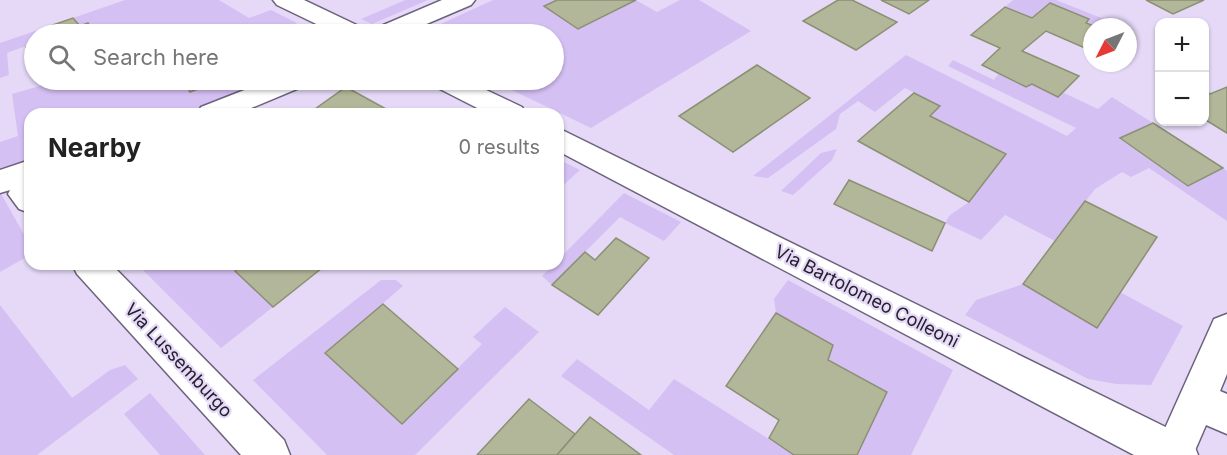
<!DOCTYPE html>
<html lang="en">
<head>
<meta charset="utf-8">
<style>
	:root { --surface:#fff; --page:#f2f2f2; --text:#222; --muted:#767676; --line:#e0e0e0 }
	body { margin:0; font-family:Inter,sans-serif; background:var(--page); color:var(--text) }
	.controls { position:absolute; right:18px; top:18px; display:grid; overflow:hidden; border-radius:12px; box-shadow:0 2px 4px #0004 }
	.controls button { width:54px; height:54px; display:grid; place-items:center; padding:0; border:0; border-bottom:2px solid var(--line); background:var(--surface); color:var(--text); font:30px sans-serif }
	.compass { position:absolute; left:1083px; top:18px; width:54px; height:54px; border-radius:50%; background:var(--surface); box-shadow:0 2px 4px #0004; rotate:228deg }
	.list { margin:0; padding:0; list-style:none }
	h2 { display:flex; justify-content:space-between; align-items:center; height:78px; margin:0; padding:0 24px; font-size:26px }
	h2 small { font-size:20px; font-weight:400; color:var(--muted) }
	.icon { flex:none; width:33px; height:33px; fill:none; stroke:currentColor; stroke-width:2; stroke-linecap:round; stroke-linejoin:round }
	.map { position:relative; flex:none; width:1227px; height:455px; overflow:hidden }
	.search { position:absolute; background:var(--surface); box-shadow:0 2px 4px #0004; left:24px; top:24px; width:540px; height:66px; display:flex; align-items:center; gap:15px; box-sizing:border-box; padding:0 21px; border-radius:33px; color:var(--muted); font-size:22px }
	.panel { position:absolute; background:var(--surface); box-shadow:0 2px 4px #0004; left:24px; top:108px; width:540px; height:162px; border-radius:18px }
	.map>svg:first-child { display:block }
	.green { fill:#d5c0f4 }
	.building { fill:#b3b799; stroke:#8c9073; stroke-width:1.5 }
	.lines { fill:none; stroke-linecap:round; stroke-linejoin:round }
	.minor-casing { stroke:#6d627d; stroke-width:3 }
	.major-casing { stroke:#6d627d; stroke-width:3 }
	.minor { fill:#fff; fill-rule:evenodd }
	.major { fill:#fff; fill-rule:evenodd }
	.labels { text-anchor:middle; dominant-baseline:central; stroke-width:4.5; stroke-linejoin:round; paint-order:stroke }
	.street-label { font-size:18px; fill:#25212c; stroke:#e5d9f7 }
</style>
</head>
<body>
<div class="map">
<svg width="1227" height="455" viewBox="0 0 1227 455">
	<rect width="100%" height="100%" fill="#e5d9f7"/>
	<g class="green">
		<path d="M 125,0 L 219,0 L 249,18 L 271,10 L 297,23 L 274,34 L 266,31 L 244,34 L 95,34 L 88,23 L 80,26 L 73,18 Z"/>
		<path d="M 405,0 L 428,0 L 372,24 L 361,19 Z"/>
		<path d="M 493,0 L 557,0 L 545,6 L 578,29 L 636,0 L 657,12 L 680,0 L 699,0 L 751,31 L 591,128 L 491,80 L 554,80 L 554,34 L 419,34 Z"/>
		<path d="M 1013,0 L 1056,0 L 1104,19 L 1108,17 L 1127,27 L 1096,27 L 1086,23 L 1089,19 L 1050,4 L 1032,18 L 1005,7 Z"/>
		<path d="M 50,26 L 54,34 L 34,34 L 34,43 L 7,53 L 9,75 L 0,78 L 0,43 Z"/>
		<path d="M 906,55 L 1067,136 L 1076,128 L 948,66 L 953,60 L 994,80 L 999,73 L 1026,87 L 1032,84 L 1058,97 L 1062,92 L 1098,109 L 1112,97 L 1153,123 L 1120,139 L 1188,186 L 1223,168 L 1227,171 L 1227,221 L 1149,168 L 1131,177 L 1122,172 L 1095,189 L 1055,241 L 1005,215 L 981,240 L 945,223 L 950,215 L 969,202 L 1006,154 L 930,116 L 939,106 L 905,88 L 875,112 L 858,101 L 840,114 L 836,129 L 768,178 L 753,176 Z"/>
		<path d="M 60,80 L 183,80 L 190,92 L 222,80 L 280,80 L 181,114 L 30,114 L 30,163 L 0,174 L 0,142 L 18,136 L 12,94 Z"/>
		<path d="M 837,149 L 832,160 L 793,195 L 781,191 L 821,153 Z"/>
		<path d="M 558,159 L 580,170 L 558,190 Z"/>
		<path d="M 0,192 L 30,245 L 30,255 L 0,272 Z"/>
		<path d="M 624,193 L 681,222 L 664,241 L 620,217 L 552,285 L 542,276 L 554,264 L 558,264 L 558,260 Z"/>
		<path d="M 141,264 L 227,264 L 273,307 L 221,348 L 139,266 Z"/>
		<path d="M 381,280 L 396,280 L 403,286 L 325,353 L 402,424 L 482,344 L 473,337 L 505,307 L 539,332 L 415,455 L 327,455 L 253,380 Z"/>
		<path d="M 788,280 L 953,370 L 911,455 L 857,455 L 887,392 L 828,360 L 833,345 L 776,313 L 774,299 Z"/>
		<path d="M 1023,284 L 1097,327 L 1120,292 L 1183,326 L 1151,385 L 1116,384 L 1088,379 L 965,315 L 976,300 Z"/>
		<path d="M 0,305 L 72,398 L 110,370 L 125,365 L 138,379 L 37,455 L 0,455 Z"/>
		<path d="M 577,359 L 649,410 L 674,379 L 794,455 L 674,455 L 561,376 Z"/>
		<path d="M 150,393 L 205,455 L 160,455 L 124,414 Z"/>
	</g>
	<g class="building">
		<path d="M 557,0 L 636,0 L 578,29 L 544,6 Z"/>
		<path d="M 838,0 L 852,0 L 897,22 L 856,50 L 803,21 Z"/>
		<path d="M 881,0 L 929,0 L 909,14 Z"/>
		<path d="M 1146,0 L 1204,0 L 1173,14 Z"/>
		<path d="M 1050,3 L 1089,19 L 1086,23 L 1096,27 L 1092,27 L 1092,51 L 1046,31 L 1022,51 L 1079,76 L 1058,97 L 1032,84 L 1026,87 L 982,65 L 1000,48 L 971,35 L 1005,7 L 1032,18 Z"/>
		<path d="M 73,18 L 80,26 L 88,23 L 95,34 L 54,34 L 50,26 Z"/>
		<path d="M 34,43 L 34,65 L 26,47 Z"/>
		<path d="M 757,65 L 810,98 L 733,152 L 679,116 Z"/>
		<path d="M 183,80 L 222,80 L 190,92 Z"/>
		<path d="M 346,87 L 395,114 L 308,114 Z"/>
		<path d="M 1227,87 L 1227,133 L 1204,119 L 1204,91 L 1210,94 Z"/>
		<path d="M 914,93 L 940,106 L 930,116 L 1006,154 L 969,202 L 858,141 Z"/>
		<path d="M 1153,123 L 1223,168 L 1188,186 L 1120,138 Z"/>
		<path d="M 849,180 L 945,223 L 932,251 L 834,204 Z"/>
		<path d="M 1085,201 L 1157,237 L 1097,328 L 1023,284 Z"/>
		<path d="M 616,238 L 649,258 L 598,315 L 552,285 L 585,252 L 595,260 Z"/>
		<path d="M 245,264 L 327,264 L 273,307 L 235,271 Z"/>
		<path d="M 383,304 L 458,369 L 402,424 L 325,353 Z"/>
		<path d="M 776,313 L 833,345 L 828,360 L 887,392 L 857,455 L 794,455 L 769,438 L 779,420 L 726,386 Z"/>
		<path d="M 529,399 L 575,434 L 557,455 L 477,455 Z"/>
		<path d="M 590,417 L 641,455 L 557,455 Z"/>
	</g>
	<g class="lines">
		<defs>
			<g id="minor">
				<path d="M 442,0 L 475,0 L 471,5 L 403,34 L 370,34 L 374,29 Z"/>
				<path d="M 270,80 L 308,80 L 304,86 L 237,114 L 197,114 L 201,107 Z"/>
				<path d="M 30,160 L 30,213 L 19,209 L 8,194 L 10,190 L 0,193 L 0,170 Z"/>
				<path d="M 72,264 L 111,264 L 284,440 L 290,455 L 241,455 L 77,274 Z"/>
				<path d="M 1227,314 L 1227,374 L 1220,391 L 1227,394 L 1227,434 L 1206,425 L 1193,455 L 1153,455 L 1214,319 Z"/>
			</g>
			<g id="major">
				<path d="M 273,0 L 304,0 L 365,29 L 369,34 L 337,34 L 277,5 Z"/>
				<path d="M 431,80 L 465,80 L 522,107 L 526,114 L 489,114 L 434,86 Z"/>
				<path d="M 558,128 L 1192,440 L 1198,455 L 1134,455 L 558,151 Z"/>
			</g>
		</defs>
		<use href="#minor" class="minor-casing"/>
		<use href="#major" class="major-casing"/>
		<use href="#minor" class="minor"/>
		<use href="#major" class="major"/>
	</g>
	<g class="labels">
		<g class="street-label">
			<text transform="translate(867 296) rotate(27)">Via Bartolomeo Colleoni</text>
			<text transform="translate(179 360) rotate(47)">Via Lussemburgo</text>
		</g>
	</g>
</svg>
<div class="controls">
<button>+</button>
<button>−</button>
</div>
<svg class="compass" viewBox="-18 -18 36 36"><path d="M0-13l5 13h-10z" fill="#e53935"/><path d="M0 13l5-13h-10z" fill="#767676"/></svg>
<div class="search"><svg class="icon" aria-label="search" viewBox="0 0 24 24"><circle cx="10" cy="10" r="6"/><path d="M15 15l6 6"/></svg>Search here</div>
<section class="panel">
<h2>Nearby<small>0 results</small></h2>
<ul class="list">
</ul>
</section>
</div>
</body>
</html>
